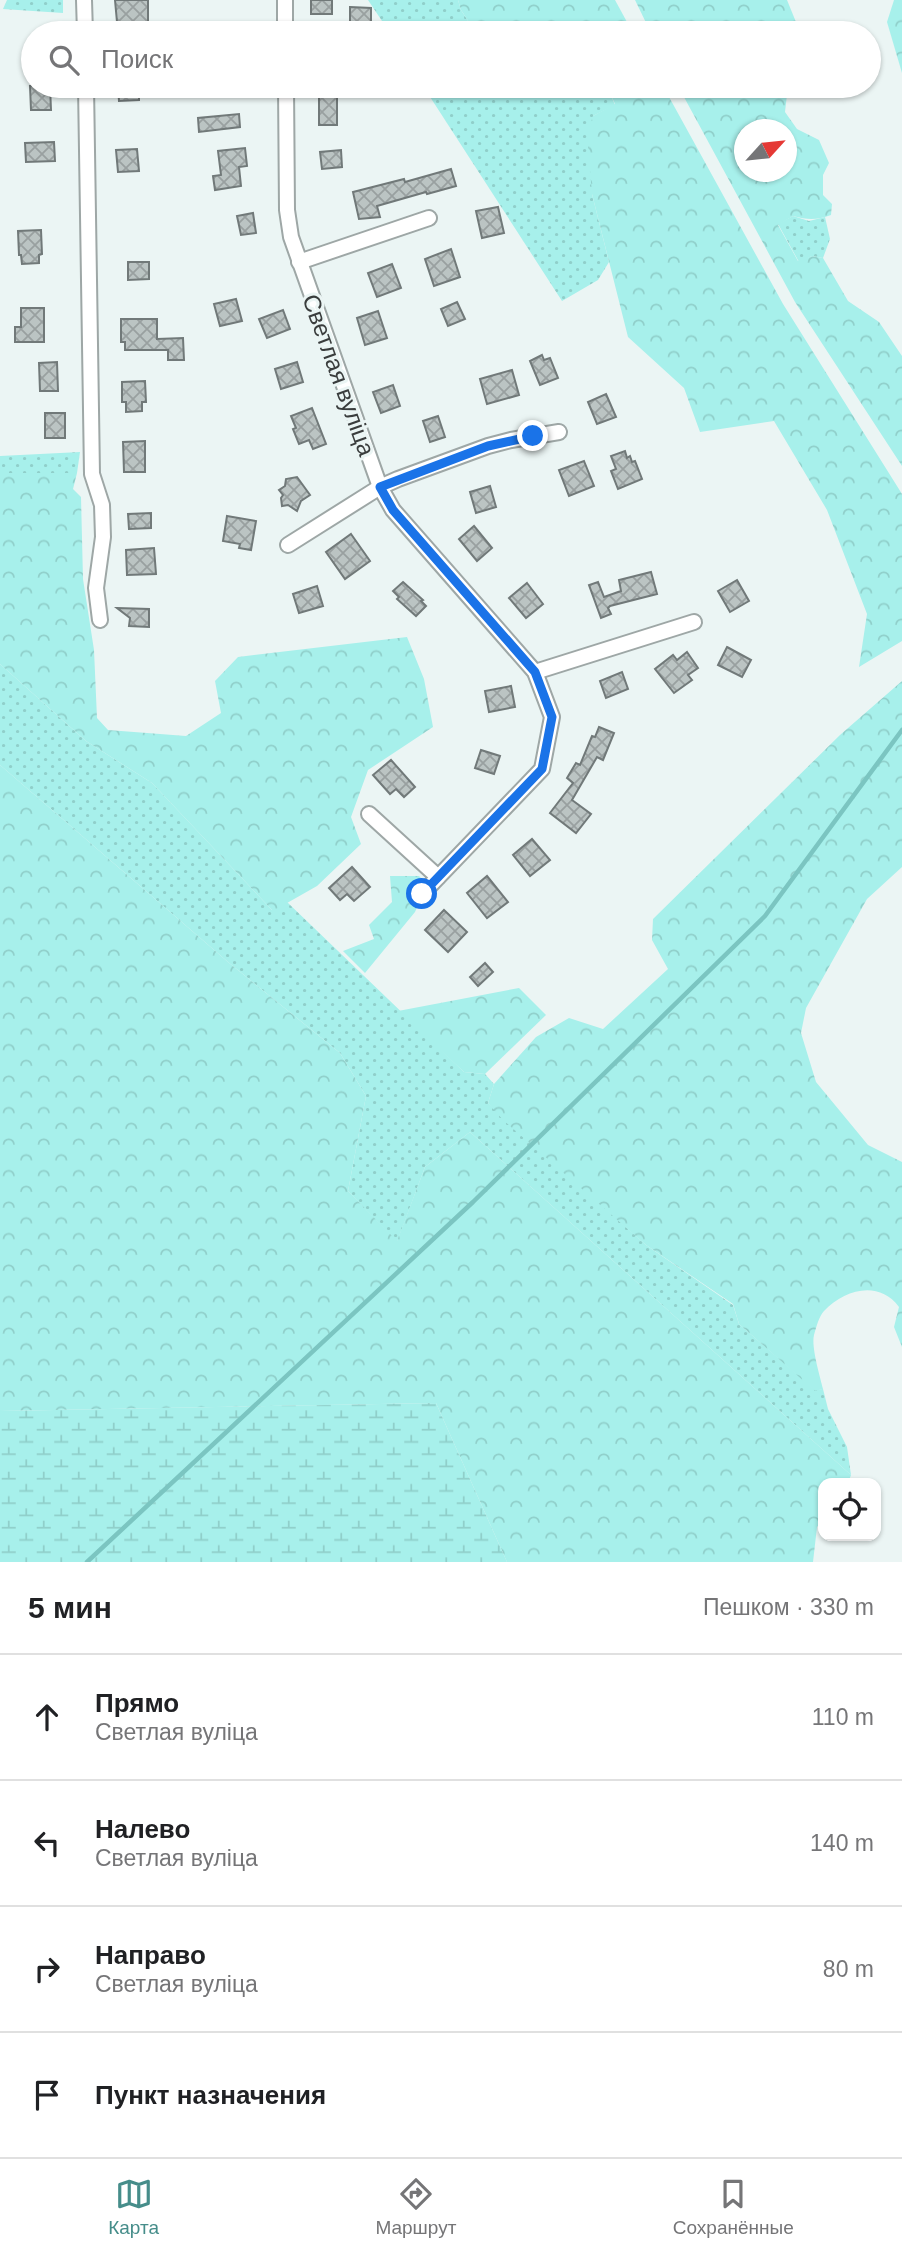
<!DOCTYPE html>
<html lang="ru">
<head>
<meta charset="utf-8">
<style>
	:root { --surface:#fff; --page:#f2f2f2; --text:#202124; --muted:#757577; --line:#e0e0e0; --accent:#468d8a }
	body { margin:0; font-family:Arial,sans-serif; background:var(--page); color:var(--text) }
	.controls { position:absolute; right:21px; bottom:21px; display:grid; overflow:hidden; border-radius:14px; box-shadow:0 2px 5px #0004 }
	.controls button { width:63px; height:63px; display:grid; place-items:center; padding:0; border:0; border-bottom:2px solid var(--line); background:var(--surface); color:var(--text); font:35px sans-serif }
	.compass { position:absolute; left:734px; top:119px; width:63px; height:63px; border-radius:50%; background:var(--surface); box-shadow:0 2px 5px #0004; rotate:63deg }
	.stop { position:absolute; width:21px; height:21px; margin:-16px; border:5px solid #1a73e8; border-radius:50%; background:#fff }
	.stop.end { background:#1a73e8; border-color:#fff; box-shadow:0 2px 7px #0008 }
	.list { margin:0; padding:0; list-style:none }
	h2 { display:flex; justify-content:space-between; align-items:center; height:91px; margin:0; padding:0 28px; font-size:30px }
	h2 small { font-size:23px; font-weight:400; color:var(--muted) }
	.list li { display:grid; grid-template-columns:46px 1fr auto; gap:21px; align-items:center; box-sizing:border-box; height:126px; padding:0 28px; border-top:2px solid var(--line) }
	.list b { display:block; font-size:26px; white-space:nowrap }
	.list p { margin:0; font-size:23px; white-space:nowrap; color:var(--muted) }
	.list em { font-size:23px; font-style:normal; color:var(--muted) }
	.icon { flex:none; width:38px; height:38px; fill:none; stroke:currentColor; stroke-width:2; stroke-linecap:round; stroke-linejoin:round }
	.map { position:relative; flex:none; width:902px; height:1562px; overflow:hidden }
	.search { position:absolute; background:var(--surface); box-shadow:0 2px 5px #0004; left:21px; right:21px; top:21px; height:77px; display:flex; align-items:center; gap:18px; box-sizing:border-box; padding:0 24px; border-radius:38px; color:var(--muted); font-size:26px }
	.sheet { height:595px; background:var(--surface) }
	nav { display:flex; justify-content:space-around; align-items:center; box-sizing:border-box; height:98px; border-top:2px solid var(--line); background:var(--surface); font-size:19px; color:var(--muted) }
	nav a { display:grid; justify-items:center; gap:4px }
	nav .on { color:var(--accent) }
	.map>svg:first-child { display:block }
	.grass { fill:url(#grass-dots) }
	.forest { fill:url(#forest-crowns); fill-rule:evenodd }
	.wetland { fill:url(#wetland-marsh) }
	.lines { fill:none; stroke-linecap:round; stroke-linejoin:round }
	.stream { stroke:#7bc5c1; stroke-width:4.5 }
	.building { fill:url(#building-cross-hatch); stroke:#717979; stroke-width:2 }
	.street-casing { stroke:#9ea7a6; stroke-width:18 }
	.street { stroke:#fff; stroke-width:14 }
	.route { stroke:#1a73e8; stroke-width:9 }
	.labels { text-anchor:middle; dominant-baseline:central; stroke-width:6; stroke-linejoin:round; paint-order:stroke }
	.street-label { font-size:24px; fill:#3a3d3d; stroke:#ebf5f4 }
</style>
</head>
<body>
<div class="map">
<svg width="902" height="1562" viewBox="0 0 902 1562">
	<defs>
		<pattern id="grass-dots" width="8" height="8" patternUnits="userSpaceOnUse" patternTransform="scale(1.75)"><rect width="8" height="8" fill="#a7f0eb"/><path d="M2 2h.1M6 6h.1" fill="none" stroke="#90cfca" stroke-width="1.8" stroke-linecap="round"/></pattern>
		<pattern id="forest-crowns" width="20" height="18" patternUnits="userSpaceOnUse" patternTransform="scale(1.75)"><rect width="20" height="18" fill="#a7f0eb"/><path d="M2 6a3 3 0 1 1 6 0M12 15a3 3 0 1 1 6 0" fill="none" stroke="#90cfca"/></pattern>
		<pattern id="wetland-marsh" width="20" height="14" patternUnits="userSpaceOnUse" patternTransform="scale(1.75)"><rect width="20" height="14" fill="#a7f0eb"/><path d="M1 5h8M5 5V1M11 12h8M15 12V8" fill="none" stroke="#90cfca"/></pattern>
		<pattern id="building-cross-hatch" width="8" height="8" patternUnits="userSpaceOnUse" patternTransform="scale(1.75)"><rect width="8" height="8" fill="#bbc4c3"/><path d="M0 0l8 8M0 8l8-8" fill="none" stroke="#99a0a0"/></pattern>
	</defs>
	<rect width="100%" height="100%" fill="#ebf5f4"/>
	<g class="grass">
		<path d="M 7,0 L 63,0 L 63,13 L 3,9 Z"/>
		<path d="M 368,0 L 458,0 L 461,10 L 476,33 L 390,33 Z"/>
		<path d="M 423,86 L 530,86 C 546,94 558,86 576,86 L 583,93 L 610,93 L 615,105 L 593,116 L 592,194 L 609,262 L 598,280 L 562,301 Z"/>
		<path d="M 793,216 L 809,221 L 825,217 L 830,239 L 823,258 L 812,256 L 799,262 L 778,224 Z"/>
		<path d="M 80,452 L 77,473 L 0,473 L 0,456 Z"/>
		<path d="M 0,664 L 86,741 L 152,783 L 272,910 L 287,902 L 464,1072 L 485,1074 L 494,1084 L 488,1103 L 646,1245 L 733,1305 L 739,1324 L 815,1390 L 823,1389 L 828,1409 L 847,1447 L 851,1475 L 470,1132 L 425,1167 L 397,1242 L 348,1191 L 366,1096 L 340,1053 L 228,962 L 0,765 Z"/>
	</g>
	<g class="forest">
		<path d="M 458,0 L 615,0 L 633,33 L 476,33 L 461,10 Z"/>
		<path d="M 635,0 L 787,0 L 798,27 L 795,33 L 651,33 Z"/>
		<path d="M 894,0 L 902,0 L 902,73 L 887,22 Z"/>
		<path d="M 576,86 L 663,86 L 783,304 L 902,494 L 902,641 L 859,667 L 867,614 L 827,510 L 774,421 L 700,432 L 684,388 L 628,337 L 592,194 L 587,134 L 593,116 L 615,104 L 610,93 L 583,93 Z"/>
		<path d="M 678,86 L 788,86 L 785,112 L 797,129 L 819,140 L 829,163 L 823,175 L 823,195 L 832,204 L 831,215 C 817,220 808,220 793,216 L 778,225 L 798,261 L 812,256 L 823,258 L 848,301 L 879,322 L 902,356 L 902,466 L 795,302 ZM 744,130 L 786,130 L 786,172 L 744,172 Z"/>
		<path d="M 0,473 L 77,473 L 73,489 L 81,497 L 83,579 L 94,650 L 97,718 L 108,730 L 186,736 L 221,713 L 215,681 L 238,657 L 407,637 L 424,679 L 433,727 L 368,770 L 351,817 L 361,844 L 317,886 L 273,911 L 152,783 L 86,741 L 0,664 Z"/>
		<path d="M 902,681 L 902,867 L 867,899 L 806,1008 L 801,1033 L 816,1082 L 868,1145 L 902,1162 L 902,1347 L 894,1327 L 899,1307 C 879,1280 845,1289 824,1311 C 819,1316 816,1328 814,1335 C 811,1347 820,1376 823,1389 L 815,1391 L 739,1324 L 733,1304 L 646,1245 L 503,1120 L 488,1103 L 494,1084 L 536,1037 L 569,1018 L 603,1029 L 668,969 L 652,940 L 653,919 L 840,735 Z"/>
		<path d="M 0,765 L 228,962 L 340,1053 L 366,1096 L 348,1191 L 397,1241 L 425,1167 L 470,1132 L 851,1475 L 848,1483 L 823,1483 L 823,1520 L 817,1527 L 813,1562 L 507,1562 L 436,1403 L 0,1411 Z"/>
		<path d="M 390,876 L 419,876 L 427,884 L 415,912 L 365,973 L 343,951 L 374,939 L 369,925 L 392,902 Z"/>
		<path d="M 519,988 L 546,1015 L 485,1074 L 464,1072 L 398,1011 Z"/>
	</g>
	<path class="wetland" d="M 436,1403 L 507,1562 L 0,1562 L 0,1411 Z"/>
	<g class="lines">
		<path class="stream" d="M 87,1562 L 473,1202 L 765,916 L 902,730"/>
	</g>
	<g class="building">
		<path d="M 115,0 L 148,0 L 148,33 L 118,33 Z"/>
		<rect x="311" y="0" width="21" height="14"/>
		<path d="M 350,7 L 371,8 L 371,24 L 350,24 Z"/>
		<path d="M 30,86 L 50,86 L 51,110 L 31,110 Z"/>
		<path d="M 118,86 L 139,86 L 139,100 L 119,101 Z"/>
		<path d="M 219,86 L 246,86 L 245,97 L 219,96 Z"/>
		<rect x="319" y="97" width="18" height="28"/>
		<path d="M 239,114 L 240,127 L 199,132 L 198,118 Z"/>
		<path d="M 54,142 L 55,161 L 26,162 L 25,143 Z"/>
		<path d="M 245,148 L 247,166 L 239,167 L 241,186 L 215,190 L 213,176 L 221,175 L 218,151 Z"/>
		<path d="M 137,149 L 139,171 L 118,172 L 116,150 Z"/>
		<path d="M 341,150 L 342,167 L 322,169 L 320,152 Z"/>
		<path d="M 451,169 L 456,186 L 427,194 L 426,192 L 377,206 L 380,217 L 359,219 L 353,192 L 404,179 L 405,182 Z"/>
		<path d="M 498,207 L 504,233 L 482,238 L 476,211 Z"/>
		<path d="M 253,213 L 256,233 L 241,235 L 237,216 Z"/>
		<path d="M 41,230 L 42,254 L 39,255 L 39,263 L 22,264 L 21,255 L 19,255 L 18,231 Z"/>
		<path d="M 451,249 L 460,277 L 434,286 L 425,259 Z"/>
		<path d="M 128,262 L 149,262 L 149,279 L 128,280 Z"/>
		<path d="M 392,264 L 401,288 L 377,297 L 368,273 Z"/>
		<path d="M 236,299 L 242,321 L 220,326 L 214,304 Z"/>
		<path d="M 457,302 L 465,319 L 448,326 L 441,309 Z"/>
		<path d="M 21,308 L 44,308 L 44,342 L 15,342 L 15,327 L 21,327 Z"/>
		<path d="M 283,310 L 290,329 L 267,338 L 259,319 Z"/>
		<path d="M 378,311 L 387,338 L 365,345 L 357,318 Z"/>
		<path d="M 121,319 L 157,319 L 157,339 L 183,338 L 184,360 L 168,360 L 168,350 L 125,350 L 125,342 L 121,342 Z"/>
		<path d="M 542,355 L 544,360 L 550,358 L 558,378 L 540,385 L 530,361 Z"/>
		<path d="M 57,362 L 58,391 L 40,391 L 39,363 Z"/>
		<path d="M 297,362 L 303,382 L 281,389 L 275,369 Z"/>
		<path d="M 512,370 L 519,395 L 487,404 L 480,379 Z"/>
		<path d="M 145,381 L 146,402 L 142,402 L 142,411 L 126,412 L 126,402 L 122,402 L 122,382 Z"/>
		<path d="M 393,385 L 400,406 L 381,413 L 373,392 Z"/>
		<path d="M 606,394 L 616,417 L 597,424 L 588,402 Z"/>
		<path d="M 312,408 L 326,444 L 313,449 L 309,440 L 299,444 L 293,429 L 296,428 L 291,416 Z"/>
		<rect x="45" y="413" width="20" height="25"/>
		<path d="M 438,416 L 445,437 L 430,442 L 423,421 Z"/>
		<path d="M 145,441 L 145,472 L 124,472 L 123,442 Z"/>
		<path d="M 625,451 L 627,458 L 630,456 L 632,462 L 635,461 L 642,479 L 618,489 L 611,471 L 616,469 L 611,456 Z"/>
		<path d="M 584,461 L 594,486 L 569,496 L 559,470 Z"/>
		<path d="M 297,477 L 310,495 L 301,501 L 297,511 L 288,505 L 282,506 L 281,498 L 283,495 L 279,490 L 285,486 L 286,479 Z"/>
		<path d="M 490,486 L 496,507 L 476,513 L 470,492 Z"/>
		<path d="M 151,513 L 151,528 L 129,529 L 128,514 Z"/>
		<path d="M 227,516 L 256,521 L 251,550 L 239,548 L 240,544 L 223,541 Z"/>
		<path d="M 474,526 L 492,548 L 477,561 L 459,539 Z"/>
		<path d="M 351,534 L 370,561 L 345,579 L 326,552 Z"/>
		<path d="M 154,548 L 156,574 L 127,575 L 126,550 Z"/>
		<path d="M 651,572 L 657,594 L 610,606 L 608,608 L 611,614 L 601,618 L 589,585 L 598,582 L 604,597 L 621,591 L 619,580 Z"/>
		<path d="M 737,580 L 749,601 L 730,612 L 718,591 Z"/>
		<path d="M 403,582 L 423,600 L 421,601 L 426,606 L 416,616 L 397,599 L 399,597 L 393,591 Z"/>
		<path d="M 527,583 L 543,604 L 526,618 L 509,598 Z"/>
		<path d="M 317,586 L 323,606 L 299,613 L 293,594 Z"/>
		<path d="M 117,608 L 149,609 L 149,627 L 129,626 L 130,618 Z"/>
		<path d="M 727,647 L 751,660 L 742,677 L 718,665 Z"/>
		<path d="M 687,652 L 698,668 L 688,675 L 692,680 L 674,693 L 655,669 L 673,655 L 677,660 Z"/>
		<path d="M 622,672 L 628,689 L 606,698 L 600,681 Z"/>
		<path d="M 511,686 L 515,707 L 489,712 L 485,691 Z"/>
		<path d="M 599,727 L 614,733 L 603,760 L 597,757 L 572,800 L 591,814 L 576,833 L 550,813 L 573,783 L 567,778 L 576,763 L 580,765 L 592,736 L 595,737 Z"/>
		<path d="M 481,750 L 500,756 L 494,774 L 475,768 Z"/>
		<path d="M 391,760 L 415,787 L 404,797 L 396,789 L 390,794 L 373,775 Z"/>
		<path d="M 532,839 L 550,860 L 530,876 L 513,855 Z"/>
		<path d="M 352,867 L 370,887 L 354,901 L 347,894 L 340,900 L 329,888 Z"/>
		<path d="M 487,876 L 508,902 L 487,918 L 467,893 Z"/>
		<path d="M 444,910 L 467,932 L 448,952 L 425,930 Z"/>
		<path d="M 485,963 L 493,972 L 478,986 L 470,977 Z"/>
	</g>
	<g class="lines">
		<defs>
			<g id="street">
				<path d="M 84,0 L 85,33"/>
				<path d="M 285,0 L 285,33"/>
				<path d="M 86,86 L 92,474 L 102,505 L 103,537 L 96,588 L 100,620"/>
				<path d="M 286,86 L 287,210 L 291,237 L 380,487 L 393,510 L 535,672 L 552,717 L 542,769 L 422,894"/>
				<path d="M 299,262 L 429,218"/>
				<path d="M 288,545 L 380,487 L 398,479 L 488,446 L 511,440 L 559,432"/>
				<path d="M 535,672 L 694,622"/>
				<path d="M 369,814 L 438,877"/>
			</g>
		</defs>
		<use href="#street" class="street-casing"/>
		<use href="#street" class="street"/>
	</g>
	<g class="lines">
		<path class="route" d="M 422,894 L 542,769 L 552,717 L 535,672 L 393,510 L 380,487 L 488,446 L 533,436"/>
	</g>
	<g class="labels">
		<g class="street-label">
			<text transform="translate(339 375) rotate(70)">Светлая вуліца</text>
		</g>
	</g>
</svg>
<div class="controls">
<button><svg class="icon" aria-label="locate" viewBox="0 0 24 24"><circle cx="12" cy="12" r="6"/><path d="M12 2v4M12 18v4M2 12h4M18 12h4"/></svg></button>
</div>
<svg class="compass" viewBox="-18 -18 36 36"><path d="M0-13l5 13h-10z" fill="#e53935"/><path d="M0 13l5-13h-10z" fill="#757577"/></svg>
<div class="stop" style="left:422px;top:894px"></div>
<div class="stop end" style="left:533px;top:436px"></div>
<div class="search"><svg class="icon" aria-label="search" viewBox="0 0 24 24"><circle cx="10" cy="10" r="6"/><path d="M15 15l6 6"/></svg>Поиск</div>
</div>
<section class="sheet">
<h2>5 мин<small>Пешком · 330 m</small></h2>
<ul class="list">
<li><svg class="icon" aria-label="ahead" viewBox="0 0 24 24"><path d="M12 20V5M6 11l6-6 6 6"/></svg><div><b>Прямо</b><p>Светлая вуліца</p></div><em>110 m</em></li>
<li><svg class="icon" aria-label="left" viewBox="0 0 24 24"><path d="M17 20v-9H6M10 6l-5 5 5 5"/></svg><div><b>Налево</b><p>Светлая вуліца</p></div><em>140 m</em></li>
<li><svg class="icon" aria-label="right" viewBox="0 0 24 24"><path d="M7 20v-9h11M14 6l5 5-5 5"/></svg><div><b>Направо</b><p>Светлая вуліца</p></div><em>80 m</em></li>
<li><svg class="icon" aria-label="arrive" viewBox="0 0 24 24"><path d="M6 21V4h12l-3 4 3 4H6"/></svg><div><b>Пункт назначения</b></div></li>
</ul>
</section>
<nav>
<a class="on"><svg class="icon" aria-label="map" viewBox="0 0 24 24"><path d="M3 6l6-2 6 2 6-2v14l-6 2-6-2-6 2zM9 4v14M15 6v14"/></svg>Карта</a>
<a><svg class="icon" aria-label="directions" viewBox="0 0 24 24"><path d="M12 3l9 9-9 9-9-9zM9 14v-3h6M13 9l2 2-2 2"/></svg>Маршрут</a>
<a><svg class="icon" aria-label="saved" viewBox="0 0 24 24"><path d="M7 4h10v16l-5-4-5 4z"/></svg>Сохранённые</a>
</nav>
</body>
</html>
